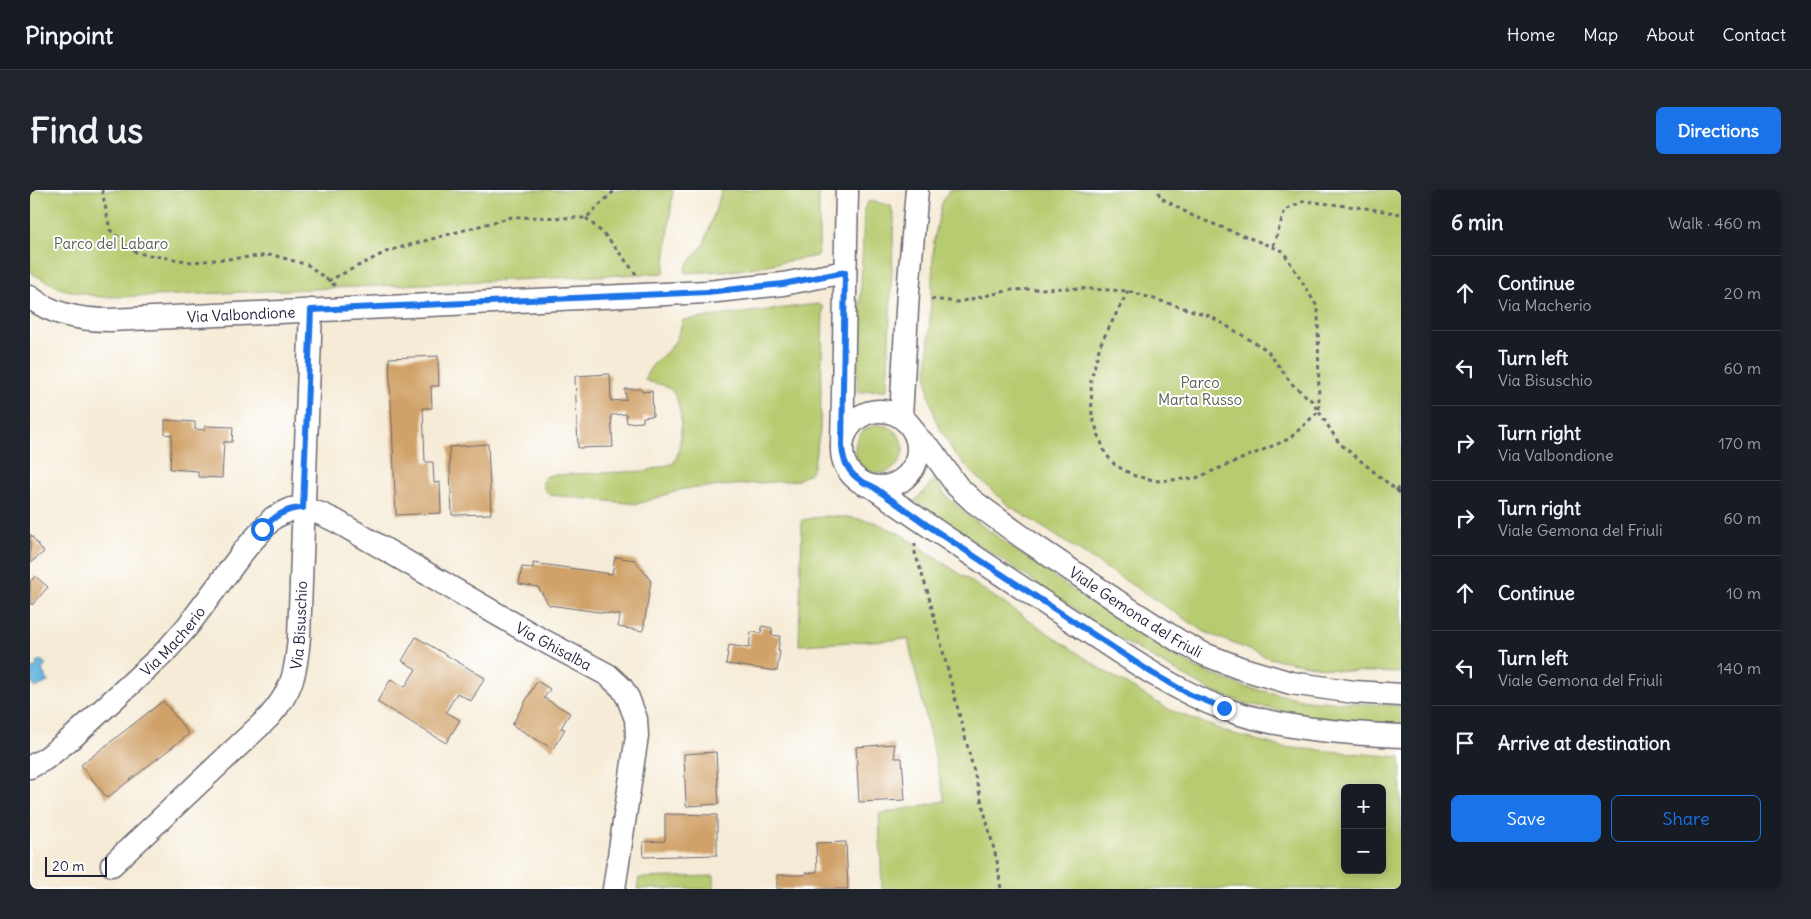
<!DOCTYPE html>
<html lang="en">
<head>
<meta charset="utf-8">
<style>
	:root { --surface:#171b24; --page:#20242c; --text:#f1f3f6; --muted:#9ea1a6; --line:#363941; --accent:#1a73e8 }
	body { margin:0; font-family:Delius,sans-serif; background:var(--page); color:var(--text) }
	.controls { position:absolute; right:15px; bottom:15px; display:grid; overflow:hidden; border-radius:8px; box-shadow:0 2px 12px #0003 }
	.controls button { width:45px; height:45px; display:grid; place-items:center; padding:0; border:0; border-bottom:1px solid var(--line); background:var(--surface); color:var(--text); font:25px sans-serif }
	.scale { position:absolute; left:15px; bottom:12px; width:62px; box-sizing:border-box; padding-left:5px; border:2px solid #22223b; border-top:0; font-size:14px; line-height:18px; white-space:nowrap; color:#22223b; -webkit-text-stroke:4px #fff; paint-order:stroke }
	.stop { position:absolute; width:15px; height:15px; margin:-11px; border:4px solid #1a73e8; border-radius:50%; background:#fff }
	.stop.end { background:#1a73e8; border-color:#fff; box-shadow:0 1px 5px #0008 }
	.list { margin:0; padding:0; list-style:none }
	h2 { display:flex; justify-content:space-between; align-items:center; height:65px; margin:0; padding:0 20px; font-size:21px }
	h2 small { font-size:16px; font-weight:400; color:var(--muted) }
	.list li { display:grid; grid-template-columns:32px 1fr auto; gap:15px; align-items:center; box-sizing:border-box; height:75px; padding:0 20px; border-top:1px solid var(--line) }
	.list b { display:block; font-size:19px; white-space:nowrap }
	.list p { margin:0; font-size:16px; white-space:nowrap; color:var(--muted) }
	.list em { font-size:16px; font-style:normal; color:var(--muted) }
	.actions { display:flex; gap:10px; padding:15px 20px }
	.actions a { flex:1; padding:11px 0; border:1px solid var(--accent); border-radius:8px; text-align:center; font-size:18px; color:var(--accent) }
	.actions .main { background:var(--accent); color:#fff }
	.icon { flex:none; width:28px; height:28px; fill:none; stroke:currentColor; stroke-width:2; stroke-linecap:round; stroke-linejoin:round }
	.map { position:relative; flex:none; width:1371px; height:699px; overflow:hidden; border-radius:8px }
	header { display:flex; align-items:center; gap:30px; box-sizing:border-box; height:70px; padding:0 25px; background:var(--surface); border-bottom:1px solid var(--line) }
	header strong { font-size:24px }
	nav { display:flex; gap:28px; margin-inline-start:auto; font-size:18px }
	.intro { display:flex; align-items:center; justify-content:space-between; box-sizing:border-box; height:120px; padding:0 30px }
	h1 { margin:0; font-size:35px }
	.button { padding:12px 22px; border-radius:8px; background:var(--accent); color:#fff; font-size:18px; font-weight:700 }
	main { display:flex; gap:30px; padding:0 30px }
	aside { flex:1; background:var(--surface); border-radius:8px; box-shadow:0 2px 12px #0003 }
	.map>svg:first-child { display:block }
	.green { fill:#b7cb6f; stroke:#6c7655; fill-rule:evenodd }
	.water { fill:#67b6e1; stroke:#446c8e }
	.building { fill:#d0a269 }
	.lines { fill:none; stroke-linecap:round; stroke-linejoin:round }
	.minor-casing { stroke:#6c6871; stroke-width:25 }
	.path { stroke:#6c6871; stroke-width:3; stroke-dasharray:4 4; stroke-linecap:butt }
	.minor { stroke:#fff; stroke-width:22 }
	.route { stroke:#1a73e8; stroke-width:6 }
	.labels { text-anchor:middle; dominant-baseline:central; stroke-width:4; stroke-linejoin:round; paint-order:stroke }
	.park-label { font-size:15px; fill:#565d4d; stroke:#fff }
	.street-label { font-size:15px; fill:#22223b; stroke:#fff }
</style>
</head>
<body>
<header>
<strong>Pinpoint</strong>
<nav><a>Home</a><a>Map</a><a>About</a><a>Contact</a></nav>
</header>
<div class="intro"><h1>Find us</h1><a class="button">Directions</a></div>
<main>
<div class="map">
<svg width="1371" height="699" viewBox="0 0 1371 699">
	<rect width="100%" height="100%" fill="#fff"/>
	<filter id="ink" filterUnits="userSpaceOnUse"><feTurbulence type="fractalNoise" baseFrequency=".02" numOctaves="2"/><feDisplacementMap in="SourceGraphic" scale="10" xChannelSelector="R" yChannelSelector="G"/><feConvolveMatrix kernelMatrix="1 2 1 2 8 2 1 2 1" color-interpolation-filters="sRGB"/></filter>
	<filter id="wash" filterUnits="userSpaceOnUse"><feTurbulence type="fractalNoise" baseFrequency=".0096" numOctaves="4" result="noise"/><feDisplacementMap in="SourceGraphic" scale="20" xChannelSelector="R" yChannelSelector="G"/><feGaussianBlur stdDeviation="1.12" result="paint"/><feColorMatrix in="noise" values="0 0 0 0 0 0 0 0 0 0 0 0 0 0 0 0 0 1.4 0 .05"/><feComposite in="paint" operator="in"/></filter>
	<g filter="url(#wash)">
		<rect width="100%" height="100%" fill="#f5ebd6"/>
		<g class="green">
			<path d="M 0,0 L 643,0 L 634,83 L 126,106 L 70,107 L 32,99 L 3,84 L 0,81 Z"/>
			<path d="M 692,0 L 789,0 L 789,56 L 787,66 L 709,80 L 655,83 L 656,76 L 674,54 Z"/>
			<path d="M 919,0 L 1371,0 L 1371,483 L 1312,481 L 1239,468 L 1175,442 L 978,315 L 945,285 L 925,265 L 906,231 L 899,206 L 897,186 L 904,50 L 912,13 Z"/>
			<path d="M 841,11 L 861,16 L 864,28 L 857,200 L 843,200 L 827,203 L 834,19 L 837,13 Z"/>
			<path d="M 788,114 L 793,117 L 790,241 L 783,277 L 780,283 L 768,290 L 653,299 L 607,314 L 520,305 C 513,299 511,296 515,287 L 521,285 L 616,281 L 644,273 C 653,258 655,211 640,199 C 632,193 623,194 615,190 C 619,173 632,169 642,156 C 648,148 650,139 653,130 Z"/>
			<circle cx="849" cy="259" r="24"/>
			<path d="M 904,288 L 916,306 L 936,324 L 1009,377 L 1108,444 L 1166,478 L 1214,497 L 1276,510 L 1371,516 L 1371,535 L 1281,527 L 1214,513 L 1181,501 L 1093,451 L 884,311 L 896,300 Z"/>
			<path d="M 795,326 L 816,327 L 845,332 L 872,345 L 1076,482 L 1138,519 L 1197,542 L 1252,557 L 1371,567 L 1371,699 L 852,699 L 849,624 L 915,611 L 878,449 L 769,455 L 772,330 ZM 1315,598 L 1352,598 L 1352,680 L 1315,680 Z"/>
			<path d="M 684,686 L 684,699 L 607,699 L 609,688 Z"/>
		</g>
		<path class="water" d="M 10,470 L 15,473 L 15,476 L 12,480 L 18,492 L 5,498 L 0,488 L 0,480 L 6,477 L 7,472 Z"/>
		<g id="blocks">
			<g class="building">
				<path d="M 408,166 L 409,196 L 401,196 L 402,218 L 393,218 L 395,272 L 403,272 L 404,293 L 410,292 L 411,323 L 366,325 L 359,168 Z"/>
				<path d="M 580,184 L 581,211 L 596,210 L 595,199 L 611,199 L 612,202 L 622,201 L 623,226 L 613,227 L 613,232 L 597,233 L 596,224 L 581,225 L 583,257 L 548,258 L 545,186 Z"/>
				<path d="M 135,230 L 165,232 L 165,239 L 175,240 L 175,236 L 203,237 L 202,252 L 194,252 L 192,288 L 168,287 L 168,281 L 140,279 L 142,245 L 135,244 Z"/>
				<path d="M 458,254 L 461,324 L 422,325 L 419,257 Z"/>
				<path d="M 0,344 L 14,362 L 0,373 Z"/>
				<path d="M 585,367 L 605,370 L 621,391 L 613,441 L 588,437 L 590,425 L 519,415 L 508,397 L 489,394 L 492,377 L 503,378 L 503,373 L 582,384 Z"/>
				<path d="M 5,386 L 18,397 L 2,415 L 0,413 L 0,392 Z"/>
				<path d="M 732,436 L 742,438 L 742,445 L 750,446 L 748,461 L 750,461 L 747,481 L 696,474 L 699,455 L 719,458 L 721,442 L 731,443 Z"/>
				<path d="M 386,447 L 455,488 L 441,511 L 427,503 L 416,522 L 430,530 L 416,553 L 347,512 L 361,489 L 375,497 L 386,479 L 372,471 Z"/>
				<path d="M 507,491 L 520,499 L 514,508 L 540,523 L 531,538 L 535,539 L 523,559 L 482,535 Z"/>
				<path d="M 133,511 L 159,544 L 77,608 L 51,575 Z"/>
				<path d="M 864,554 L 865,568 L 872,568 L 875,610 L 829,612 L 826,557 Z"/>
				<path d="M 686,562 L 689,614 L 656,616 L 654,564 Z"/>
				<path d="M 635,624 L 687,625 L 687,665 L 614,667 L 613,652 L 635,651 Z"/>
				<path d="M 816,652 L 818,699 L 747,699 L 747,685 L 775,685 L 775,683 L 787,682 L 786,653 Z"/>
			</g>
		</g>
	</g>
	<g filter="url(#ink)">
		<use href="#blocks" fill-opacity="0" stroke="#6c6871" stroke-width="1"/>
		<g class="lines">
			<defs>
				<g id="minor">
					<path id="s1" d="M 0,107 C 22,125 53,130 80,130 L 677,102 L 753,94 L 815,82"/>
					<circle cx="850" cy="259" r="38"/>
					<path d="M 871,227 L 878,102 L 887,0"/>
					<path id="s2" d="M 886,246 L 902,261 L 927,296 L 943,311 L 995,349 L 1096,417 L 1149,451 L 1174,464 L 1210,478 L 1261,493 L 1324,502 L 1371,505"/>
					<path d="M 812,256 L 817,0"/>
					<path d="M 841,296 C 905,341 971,384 1036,427 C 1087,460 1135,496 1192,518 C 1249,539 1311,543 1371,546"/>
					<path id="s3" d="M 0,577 L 15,569 L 44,546 L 134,463 L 157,437 L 216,358 L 243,328 L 261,319 L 273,318 L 291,324 L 306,331 L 503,445 L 578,485 L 592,498 L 598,508 L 606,529 L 607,546 L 584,699"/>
					<path id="s4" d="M 82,675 L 239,527 C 263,500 266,482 269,447 L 281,120"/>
				</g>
			</defs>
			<use href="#minor" class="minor-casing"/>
			<g class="path">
				<path d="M 72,0 L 80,40 L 107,63 L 162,72 L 243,65 L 278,75 L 307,97"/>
				<path d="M 556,28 L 577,47 L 606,84"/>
				<path d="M 1243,56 L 1255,20 L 1274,11 L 1335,18 L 1371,24"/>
				<path d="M 298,91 L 358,61 L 482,27 L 556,28 L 585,0"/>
				<path d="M 1098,101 L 1070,155 L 1061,190 L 1062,226 L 1075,263 L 1085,275 L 1105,286 L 1128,291 L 1166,288 L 1259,249 L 1289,221 L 1288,118 L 1253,61 L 1163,26 L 1131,8 L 1127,0"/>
				<path d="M 901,109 L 928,112 L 981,100 L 1040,98 L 1098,101 L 1180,126 L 1237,160 L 1261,193 L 1282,211 L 1309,253 L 1371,304"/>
				<path d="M 1366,301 L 1371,294"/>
				<path d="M 885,353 L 885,363 L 898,403 L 967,671 L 971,699"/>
			</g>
			<use href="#minor" class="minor"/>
		</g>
	</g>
	<g class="lines" filter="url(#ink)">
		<path class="route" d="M 232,339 C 244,327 255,318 273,318 L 281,120 L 677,102 L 753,94 L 815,82 L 812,256 C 813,276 822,289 842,296 L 897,335 L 1122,483 L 1161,505 L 1194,518"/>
	</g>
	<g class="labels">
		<g class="park-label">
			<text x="81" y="53">Parco del Labaro</text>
			<text x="1170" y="192">Parco<tspan x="1170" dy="17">Marta Russo</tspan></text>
		</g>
		<g class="street-label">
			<text stroke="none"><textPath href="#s1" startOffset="216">Via Valbondione</textPath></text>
			<text stroke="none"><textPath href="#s2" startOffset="284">Viale Gemona del Friuli</textPath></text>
			<text stroke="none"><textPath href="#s4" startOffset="315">Via Bisuschio</textPath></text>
			<text stroke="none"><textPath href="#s3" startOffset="191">Via Macherio</textPath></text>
			<text stroke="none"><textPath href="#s3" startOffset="669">Via Ghisalba</textPath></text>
		</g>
	</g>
</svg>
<div class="controls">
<button>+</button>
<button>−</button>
</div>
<div class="scale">20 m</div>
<div class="stop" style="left:232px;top:339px"></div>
<div class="stop end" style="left:1194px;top:518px"></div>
</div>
<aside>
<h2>6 min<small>Walk · 460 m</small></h2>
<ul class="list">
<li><svg class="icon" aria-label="ahead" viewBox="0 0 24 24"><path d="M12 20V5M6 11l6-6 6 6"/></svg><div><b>Continue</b><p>Via Macherio</p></div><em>20 m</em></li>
<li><svg class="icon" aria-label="left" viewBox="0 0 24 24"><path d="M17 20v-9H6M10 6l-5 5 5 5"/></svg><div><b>Turn left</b><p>Via Bisuschio</p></div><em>60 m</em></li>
<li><svg class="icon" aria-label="right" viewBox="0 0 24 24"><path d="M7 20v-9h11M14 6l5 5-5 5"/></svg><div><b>Turn right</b><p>Via Valbondione</p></div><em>170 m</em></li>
<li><svg class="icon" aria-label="right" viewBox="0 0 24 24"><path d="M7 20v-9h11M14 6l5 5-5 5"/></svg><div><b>Turn right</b><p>Viale Gemona del Friuli</p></div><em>60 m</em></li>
<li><svg class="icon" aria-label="ahead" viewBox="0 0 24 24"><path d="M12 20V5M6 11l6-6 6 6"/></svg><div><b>Continue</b></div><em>10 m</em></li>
<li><svg class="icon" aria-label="left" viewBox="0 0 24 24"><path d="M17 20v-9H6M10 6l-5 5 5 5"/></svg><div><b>Turn left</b><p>Viale Gemona del Friuli</p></div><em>140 m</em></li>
<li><svg class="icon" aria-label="arrive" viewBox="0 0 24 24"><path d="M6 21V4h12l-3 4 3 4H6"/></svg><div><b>Arrive at destination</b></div></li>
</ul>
<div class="actions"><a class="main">Save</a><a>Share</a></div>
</aside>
</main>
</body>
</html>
